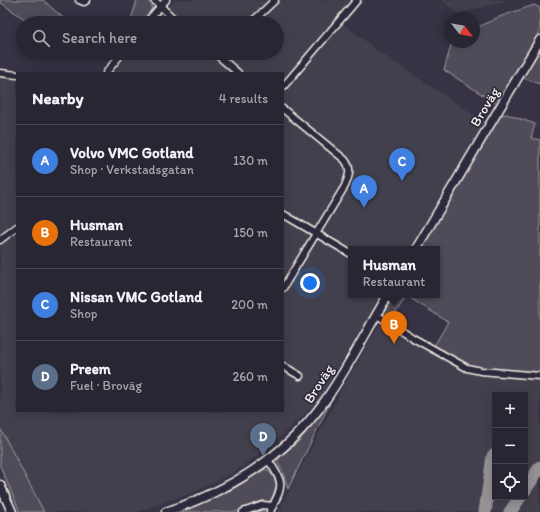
<!DOCTYPE html>
<html lang="en">
<head>
<meta charset="utf-8">
<style>
	:root { --surface:#292633; --page:#35323f; --text:#f1f3f6; --muted:#a5a5ac; --line:#45434e; --accent:#ffd166 }
	body { margin:0; font-family:Itim,sans-serif; background:var(--page); color:var(--text) }
	.controls { position:absolute; right:12px; bottom:12px; display:grid; overflow:hidden; border-radius:0px; box-shadow:0 2px 10px #0003 }
	.controls button { width:36px; height:36px; display:grid; place-items:center; padding:0; border:0; border-bottom:1px solid var(--line); background:var(--surface); color:var(--text); font:20px sans-serif }
	.compass { position:absolute; left:444px; top:12px; width:36px; height:36px; border-radius:50%; background:var(--surface); box-shadow:0 2px 10px #0003; rotate:121deg }
	.you { position:absolute; left:310px; top:283px; width:14px; height:14px; margin:-10px; border:3px solid #fff; border-radius:50%; background:#1a73e8; box-shadow:0 0 0 6px #1a73e833 }
	.badge { display:grid; place-items:center; width:26px; height:26px; border-radius:50%; background:var(--accent); color:#fff; font-size:13px; font-weight:700 }
	.pin { position:absolute; translate:-50% -33px; filter:drop-shadow(0 1px 2px #0008) }
	.pin::after { content:''; position:absolute; top:21px; width:14px; height:12px; background:inherit; clip-path:polygon(0 0,100% 0,50% 100%) }
	.popup { position:absolute; left:348px; top:246px; width:92px; height:52px; box-sizing:border-box; display:grid; place-content:center; border-radius:0px; background:var(--surface); filter:drop-shadow(0 1px 3px #0005); font-size:13px; white-space:nowrap; color:var(--muted) }
	.popup b { font-size:15px; color:var(--text) }
	.popup::after { content:''; position:absolute; left:50%; top:100%; margin-left:-8px; border:8px solid transparent; border-top-color:var(--surface) }
	.list { margin:0; padding:0; list-style:none }
	h2 { display:flex; justify-content:space-between; align-items:center; height:52px; margin:0; padding:0 16px; font-size:17px }
	h2 small { font-size:13px; font-weight:400; color:var(--muted) }
	.list li { display:grid; grid-template-columns:26px 1fr auto; gap:12px; align-items:center; box-sizing:border-box; height:72px; padding:0 16px; border-top:1px solid var(--line) }
	.list b { display:block; font-size:15px; white-space:nowrap }
	.list p { margin:0; font-size:13px; white-space:nowrap; color:var(--muted) }
	.list em { font-size:13px; font-style:normal; color:var(--muted) }
	.icon { flex:none; width:22px; height:22px; fill:none; stroke:currentColor; stroke-width:2; stroke-linecap:round; stroke-linejoin:round }
	.map { position:relative; flex:none; width:540px; height:512px; overflow:hidden }
	.search { position:absolute; background:var(--surface); box-shadow:0 2px 10px #0003; left:16px; top:16px; width:268px; height:44px; display:flex; align-items:center; gap:10px; box-sizing:border-box; padding:0 14px; border-radius:22px; color:var(--muted); font-size:15px }
	.panel { position:absolute; background:var(--surface); box-shadow:0 2px 10px #0003; left:16px; top:72px; width:268px; height:340px; border-radius:0px }
	.map>svg:first-child { display:block }
	.built { fill:#433f4e; fill-rule:evenodd }
	.green { fill:#504b59; stroke:#a29ea0 }
	.lines { fill:none; stroke-linecap:round; stroke-linejoin:round }
	.taxiway { stroke:#969296; stroke-width:13 }
	.minor-casing { stroke:#f4f1e8; stroke-width:9 }
	.major-casing { stroke:#f4f1e8; stroke-width:11 }
	.minor { stroke:#2f2a3d; stroke-width:6 }
	.major { stroke:#2f2a3d; stroke-width:8 }
	.labels { text-anchor:middle; dominant-baseline:central; stroke-width:3.5; stroke-linejoin:round; paint-order:stroke }
	.street-label { font-size:14px; fill:#f4f1e8; stroke:#2f2a3d }
</style>
</head>
<body>
<div class="map">
<svg width="540" height="512" viewBox="0 0 540 512">
	<rect width="100%" height="100%" fill="#373244"/>
	<filter id="ink" filterUnits="userSpaceOnUse"><feTurbulence type="fractalNoise" baseFrequency=".025" numOctaves="2"/><feDisplacementMap in="SourceGraphic" scale="8" xChannelSelector="R" yChannelSelector="G"/><feConvolveMatrix kernelMatrix="1 2 1 2 8 2 1 2 1" color-interpolation-filters="sRGB"/></filter>
	<g filter="url(#ink)">
		<g class="built">
			<path d="M 175,0 L 365,0 L 344,24 L 382,54 L 485,122 L 409,249 L 351,249 L 351,295 L 382,295 L 318,401 L 287,431 L 259,454 L 236,471 L 197,491 L 137,512 L 44,512 L 0,428 L 0,77 L 17,80 L 17,411 L 283,411 L 283,73 L 114,73 L 128,53 L 277,53 L 277,23 L 154,23 Z"/>
			<path d="M 442,0 L 510,0 L 457,14 Z"/>
			<path d="M 381,322 L 452,364 L 468,372 L 540,380 L 540,512 L 278,512 L 343,387 ZM 495,395 L 525,395 L 525,497 L 495,497 Z"/>
		</g>
		<g class="green">
			<path d="M 0,0 L 43,0 L 69,23 L 30,23 L 0,2 Z"/>
			<path d="M 137,0 L 148,0 L 152,6 L 151,10 L 141,23 L 130,23 Z"/>
			<path d="M 534,5 L 540,8 L 540,32 L 497,104 L 444,70 L 452,42 L 474,42 L 474,29 L 499,17 Z"/>
			<path d="M 540,49 L 540,84 L 523,78 Z"/>
			<path d="M 507,114 L 535,124 L 531,138 L 540,140 L 540,373 L 482,368 L 460,362 L 434,346 L 448,322 L 407,296 L 391,319 L 383,314 L 394,295 L 437,295 L 437,249 L 421,249 L 500,115 Z"/>
			<path d="M 330,403 L 288,489 L 283,473 L 277,461 L 282,455 L 298,442 Z"/>
			<path d="M 0,428 L 44,512 L 20,512 L 0,466 Z"/>
			<path d="M 265,469 C 275,475 281,486 274,497 C 269,503 263,502 264,512 L 181,512 L 233,489 Z"/>
		</g>
		<g class="lines">
			<g class="taxiway">
				<path d="M 525,490 L 540,467"/>
				<path d="M 485,512 L 493,456"/>
				<path d="M 510,512 L 520,497"/>
			</g>
			<defs>
				<g id="minor">
					<path d="M 79,0 L 84,2 L 87,0"/>
					<path d="M 154,0 L 178,23"/>
					<path d="M 146,23 L 166,0"/>
					<path d="M 251,23 L 275,0"/>
					<path d="M 215,53 L 238,73"/>
					<path d="M 0,73 L 17,75"/>
					<path d="M 106,73 L 122,53"/>
					<path d="M 283,87 L 357,0"/>
					<path d="M 283,109 L 345,160 C 352,169 349,176 345,186 L 283,288"/>
					<path d="M 283,214 L 351,254"/>
					<path d="M 0,240 L 17,227"/>
					<path d="M 377,315 L 413,338 L 467,368 L 481,371 L 540,376"/>
					<path d="M 283,366 L 300,376"/>
					<path d="M 268,460 C 286,485 282,486 270,512"/>
					<path d="M 243,512 L 263,505 L 273,506"/>
				</g>
				<g id="major">
					<path d="M 416,249 L 540,40"/>
					<path d="M 0,485 L 12,512"/>
					<path d="M 166,512 C 230,490 284,458 324,402 C 348,368 367,330 388,295"/>
				</g>
			</defs>
			<use href="#minor" class="minor-casing"/>
			<use href="#major" class="major-casing"/>
			<use href="#minor" class="minor"/>
			<use href="#major" class="major"/>
		</g>
	</g>
	<g class="labels">
		<g class="street-label">
			<text transform="translate(485 107) rotate(-59)">Broväg</text>
			<text transform="translate(319 384) rotate(-57)">Broväg</text>
		</g>
	</g>
</svg>
<div class="controls">
<button>+</button>
<button>−</button>
<button><svg class="icon" aria-label="locate" viewBox="0 0 24 24"><circle cx="12" cy="12" r="6"/><path d="M12 2v4M12 18v4M2 12h4M18 12h4"/></svg></button>
</div>
<svg class="compass" viewBox="-18 -18 36 36"><path d="M0-13l5 13h-10z" fill="#e53935"/><path d="M0 13l5-13h-10z" fill="#a5a5ac"/></svg>
<div class="you"></div>
<div class="pin badge" style="left:364px;top:208px;background:#3f7fe0">A</div>
<div class="pin badge" style="left:394px;top:344px;background:#e8710a">B</div>
<div class="popup"><b>Husman</b>Restaurant</div>
<div class="pin badge" style="left:402px;top:181px;background:#3f7fe0">C</div>
<div class="pin badge" style="left:263px;top:456px;background:#5c6f8a">D</div>
<div class="search"><svg class="icon" aria-label="search" viewBox="0 0 24 24"><circle cx="10" cy="10" r="6"/><path d="M15 15l6 6"/></svg>Search here</div>
<section class="panel">
<h2>Nearby<small>4 results</small></h2>
<ul class="list">
<li><span class="badge" style="background:#3f7fe0">A</span><div><b>Volvo VMC Gotland</b><p>Shop · Verkstadsgatan</p></div><em>130 m</em></li>
<li><span class="badge" style="background:#e8710a">B</span><div><b>Husman</b><p>Restaurant</p></div><em>150 m</em></li>
<li><span class="badge" style="background:#3f7fe0">C</span><div><b>Nissan VMC Gotland</b><p>Shop</p></div><em>200 m</em></li>
<li><span class="badge" style="background:#5c6f8a">D</span><div><b>Preem</b><p>Fuel · Broväg</p></div><em>260 m</em></li>
</ul>
</section>
</div>
</body>
</html>
